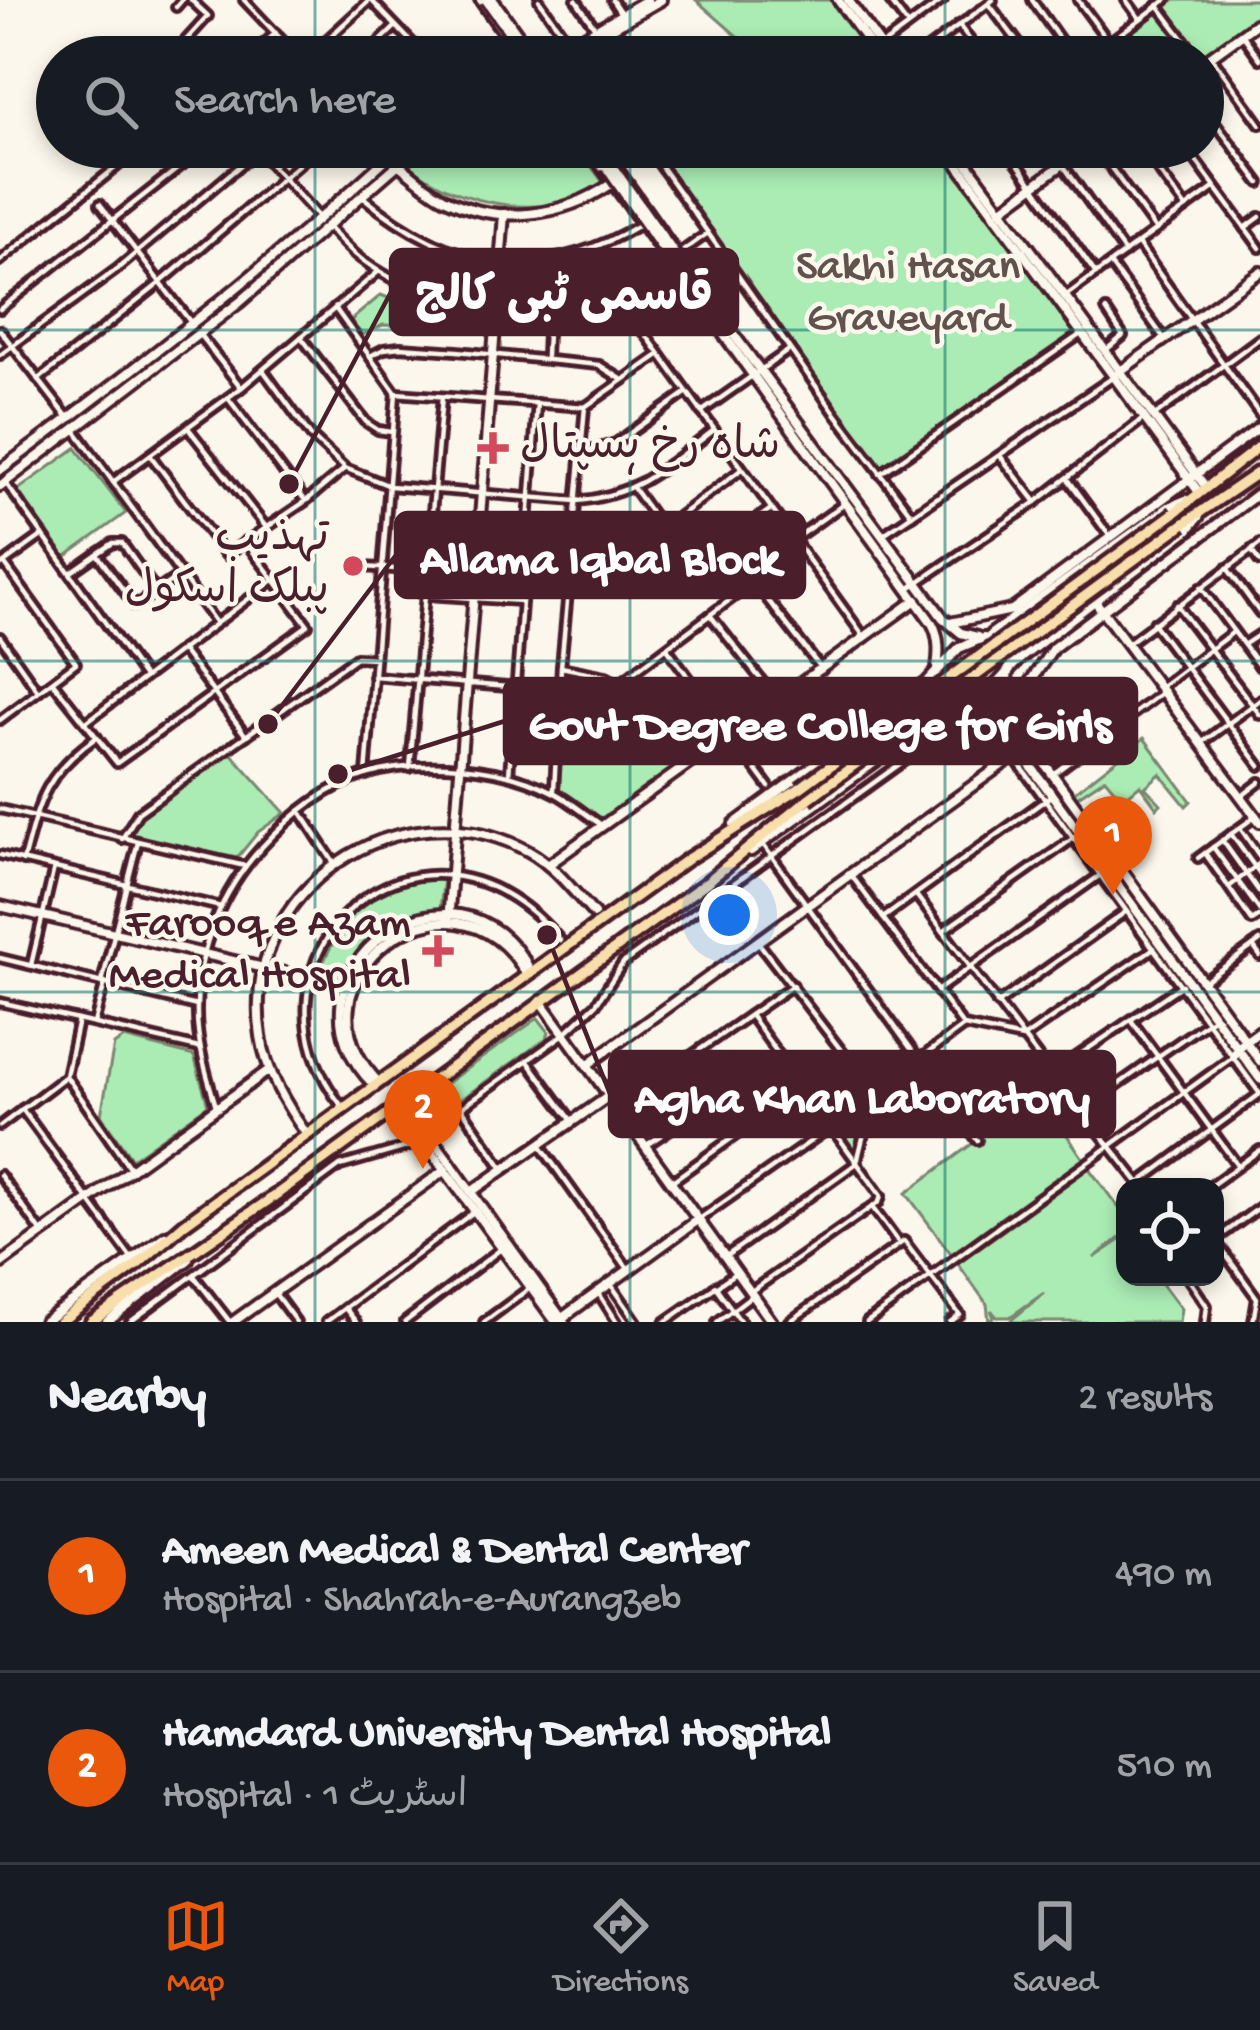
<!DOCTYPE html>
<html lang="en">
<head>
<meta charset="utf-8">
<style>
	:root { --surface:#171b24; --page:#242831; --text:#f1f3f6; --muted:#9ea1a6; --line:#363941; --accent:#ea580c }
	body { margin:0; font-family:"Gochi Hand","Playpen Sans Arabic",sans-serif; background:var(--page); color:var(--text) }
	.controls { position:absolute; right:36px; bottom:36px; display:grid; overflow:hidden; border-radius:24px; box-shadow:0 6px 18px #0003 }
	.controls button { width:108px; height:108px; display:grid; place-items:center; padding:0; border:0; border-bottom:3px solid var(--line); background:var(--surface); color:var(--text); font:60px sans-serif }
	.you { position:absolute; left:729px; top:915px; width:42px; height:42px; margin:-30px; border:9px solid #fff; border-radius:50%; background:#1a73e8; box-shadow:0 0 0 18px #1a73e833 }
	.badge { display:grid; place-items:center; width:78px; height:78px; border-radius:50%; background:var(--accent); color:#fff; font-size:39px; font-weight:700 }
	.pin { position:absolute; translate:-50% -99px; filter:drop-shadow(0 3px 6px #0008) }
	.pin::after { content:''; position:absolute; top:63px; width:42px; height:36px; background:inherit; clip-path:polygon(0 0,100% 0,50% 100%) }
	.list { margin:0; padding:0; list-style:none }
	h2 { display:flex; justify-content:space-between; align-items:center; height:156px; margin:0; padding:0 48px; font-size:51px }
	h2 small { font-size:39px; font-weight:400; color:var(--muted) }
	.list li { display:grid; grid-template-columns:78px 1fr auto; gap:36px; align-items:center; box-sizing:border-box; height:192px; padding:0 48px; border-top:3px solid var(--line) }
	.list b { display:block; font-size:45px; white-space:nowrap }
	.list p { margin:0; font-size:39px; white-space:nowrap; color:var(--muted) }
	.list em { font-size:39px; font-style:normal; color:var(--muted) }
	.icon { flex:none; width:66px; height:66px; fill:none; stroke:currentColor; stroke-width:2; stroke-linecap:round; stroke-linejoin:round }
	.map { position:relative; flex:none; width:1260px; height:1322px; overflow:hidden }
	.search { position:absolute; background:var(--surface); box-shadow:0 6px 18px #0003; left:36px; right:36px; top:36px; height:132px; display:flex; align-items:center; gap:30px; box-sizing:border-box; padding:0 42px; border-radius:66px; color:var(--muted); font-size:45px }
	.sheet { height:540px; background:var(--surface) }
	nav { display:flex; justify-content:space-around; align-items:center; box-sizing:border-box; height:168px; border-top:3px solid var(--line); background:var(--surface); font-size:33px; color:var(--muted) }
	nav a { display:grid; justify-items:center; gap:6px }
	nav .on { color:var(--accent) }
	.map>svg:first-child { display:block }
	.green { fill:#abecb5; stroke:#7a8670; stroke-width:3 }
	.lines { fill:none; stroke-linecap:round; stroke-linejoin:round }
	.street-casing { stroke:#4a1f2b; stroke-width:14 }
	.secondary-casing { stroke:#4a1f2b; stroke-width:16 }
	.primary-casing { stroke:#4a1f2b; stroke-width:18 }
	.street { stroke:#fbf7ec; stroke-width:4.5 }
	.secondary { stroke:#fbf7ec; stroke-width:8 }
	.primary { stroke:#f8deab; stroke-width:9 }
	.secondary-bridge-casing { stroke:#4a1f2b; stroke-width:16; stroke-linecap:butt }
	.primary-bridge-casing { stroke:#4a1f2b; stroke-width:18; stroke-linecap:butt }
	.secondary-bridge { stroke:#fbf7ec; stroke-width:8 }
	.primary-bridge { stroke:#f8deab; stroke-width:9 }
	.grid { fill:none; stroke:#0f766e; stroke-width:3; stroke-opacity:0.55 }
	.poi-dot { fill:#d1495b; stroke:#fbf7ec; stroke-width:4.5 }
	.labels { text-anchor:middle; dominant-baseline:central; stroke-width:9; stroke-linejoin:round; paint-order:stroke }
	.park-label { font-size:45px; fill:#62524e; stroke:#fbf7ec }
	.poi-label { font-size:45px; fill:#4a1f2b; stroke:#fbf7ec; text-anchor:end }
	.leader { fill:none; stroke:#4a1f2b; stroke-width:4.5 }
	.callout-dot { fill:#4a1f2b; stroke:#fbf7ec; stroke-width:4.5 }
	.callout { fill:#4a1f2b; stroke:#4a1f2b; stroke-width:4.5 }
	.callout-label { font-size:48px; text-anchor:middle; font-weight:bold; fill:#fff }
</style>
</head>
<body>
<div class="map">
<svg width="1260" height="1322" viewBox="0 0 1260 1322">
	<rect width="100%" height="100%" fill="#fbf7ec"/>
	<filter id="ink" filterUnits="userSpaceOnUse"><feTurbulence type="fractalNoise" baseFrequency=".00833" numOctaves="2"/><feDisplacementMap in="SourceGraphic" scale="24" xChannelSelector="R" yChannelSelector="G"/><feConvolveMatrix kernelMatrix="1 2 1 2 8 2 1 2 1" color-interpolation-filters="sRGB"/></filter>
	<g filter="url(#ink)">
		<g class="green">
			<path d="M 696,0 L 848,0 L 889,57 L 761,57 Z"/>
			<path d="M 1165,0 L 1260,0 L 1260,21 L 1203,62 L 1203,57 L 1197,57 L 1158,5 Z"/>
			<path d="M 1156,12 L 1192,57 L 1096,57 Z"/>
			<path d="M 430,147 L 577,147 L 605,185 C 548,223 460,206 410,166 Z"/>
			<path d="M 654,147 L 955,147 L 1088,330 L 880,474 L 772,315 L 653,155 Z"/>
			<path d="M 381,295 L 442,320 L 441,326 L 383,325 L 363,335 L 350,321 Z"/>
			<path d="M 76,448 L 126,513 L 64,558 L 15,492 Z"/>
			<path d="M 631,706 L 676,766 L 601,819 L 557,788 C 560,761 567,742 576,716 Z"/>
			<path d="M 1144,738 L 1191,801 L 1186,806 L 1160,774 L 1145,787 L 1161,804 L 1157,808 L 1140,785 L 1128,795 L 1137,809 L 1134,813 L 1105,778 L 1071,801 L 1068,797 Z"/>
			<path d="M 230,752 L 285,813 L 258,832 L 237,858 L 126,835 L 134,820 Z"/>
			<path d="M 444,879 L 440,908 C 394,914 361,936 345,980 L 319,973 C 343,911 375,882 444,879 Z"/>
			<path d="M 538,1018 L 549,1032 L 547,1038 L 429,1122 L 417,1104 Z"/>
			<path d="M 124,1038 L 194,1056 L 208,1105 L 132,1159 L 101,1115 L 114,1045 Z"/>
			<path d="M 844,1063 L 867,1094 L 854,1150 L 810,1086 Z"/>
			<path d="M 1039,1094 L 1084,1160 L 952,1255 L 906,1193 Z"/>
			<path d="M 1085,1163 L 1125,1216 L 1125,1234 L 1094,1258 L 1125,1237 L 1125,1277 L 1157,1277 L 1181,1309 L 1179,1322 L 1009,1322 L 1044,1293 L 1010,1317 L 997,1317 L 991,1310 L 994,1317 L 989,1322 L 987,1304 L 953,1257 L 1016,1213 L 1021,1219 L 1019,1211 Z"/>
		</g>
		<g class="lines">
			<defs>
				<g id="street">
					<path d="M 244,0 L 298,57"/>
					<path d="M 371,0 L 426,57"/>
					<path d="M 479,0 L 505,37"/>
					<path d="M 539,0 L 570,44"/>
					<path d="M 576,0 L 596,29"/>
					<path d="M 612,0 L 622,15"/>
					<path d="M 889,0 L 907,24"/>
					<path d="M 1032,0 L 1072,57"/>
					<path d="M 1078,0 L 1109,42"/>
					<path d="M 1126,0 L 1140,19"/>
					<path d="M 989,4 L 1029,57"/>
					<path d="M 1158,5 L 1197,57"/>
					<path d="M 176,7 L 182,0"/>
					<path d="M 959,25 L 982,57"/>
					<path d="M 1242,34 L 1260,59"/>
					<path d="M 881,46 L 943,0"/>
					<path d="M 178,49 L 208,16 L 191,0"/>
					<path d="M 1211,56 L 1260,124"/>
					<path d="M 249,57 L 276,33"/>
					<path d="M 308,57 L 370,0"/>
					<path d="M 364,57 L 395,27"/>
					<path d="M 917,57 L 993,0"/>
					<path d="M 1089,57 L 1166,0"/>
					<path d="M 1203,106 L 1260,183"/>
					<path d="M 255,147 L 320,219"/>
					<path d="M 586,147 L 687,289"/>
					<path d="M 603,147 L 693,275"/>
					<path d="M 1006,147 L 1096,274"/>
					<path d="M 1096,147 L 1156,230"/>
					<path d="M 1141,147 L 1186,208"/>
					<path d="M 1186,147 L 1260,248"/>
					<path d="M 653,155 L 835,413 L 912,515"/>
					<path d="M 1063,165 L 1125,253"/>
					<path d="M 363,197 C 450,270 540,284 639,225"/>
					<path d="M 100,204 L 192,324"/>
					<path d="M 328,227 C 339,238 349,250 361,259 C 447,324 580,324 666,264"/>
					<path d="M 1245,228 L 1260,217"/>
					<path d="M 1138,244 L 1260,415"/>
					<path d="M 680,253 L 708,233"/>
					<path d="M 0,261 L 141,147"/>
					<path d="M 1110,264 L 1163,337"/>
					<path d="M 615,292 L 865,638"/>
					<path d="M 1064,297 L 1215,187"/>
					<path d="M 335,308 L 396,393 L 585,407 L 659,355"/>
					<path d="M 0,309 L 205,147"/>
					<path d="M 1106,310 L 1123,336 L 1106,350"/>
					<path d="M 0,330 L 69,419"/>
					<path d="M 199,334 L 240,386"/>
					<path d="M 301,337 L 366,422 L 378,430 L 392,432"/>
					<path d="M 0,355 L 116,270 L 262,147"/>
					<path d="M 370,356 L 384,349 L 400,347 L 457,351 L 599,365 L 621,379"/>
					<path d="M 546,356 L 548,308"/>
					<path d="M 263,370 L 311,436 L 345,468 L 390,486 L 577,501 C 638,495 667,466 714,430"/>
					<path d="M 38,380 L 160,283 L 319,147"/>
					<path d="M 228,398 L 304,499"/>
					<path d="M 701,412 L 789,350"/>
					<path d="M 1153,417 L 1260,338"/>
					<path d="M 188,428 L 266,527"/>
					<path d="M 75,430 L 216,623"/>
					<path d="M 581,454 L 616,443 L 686,393"/>
					<path d="M 150,455 L 226,555 L 306,501 L 343,470"/>
					<path d="M 1001,457 L 1036,502"/>
					<path d="M 880,474 L 1081,334"/>
					<path d="M 1068,479 L 1111,538"/>
					<path d="M 5,482 L 144,677"/>
					<path d="M 113,482 L 241,388 L 379,271"/>
					<path d="M 634,489 L 690,567 L 771,509"/>
					<path d="M 662,529 L 742,469"/>
					<path d="M 884,534 L 1112,378"/>
					<path d="M 793,540 L 845,503"/>
					<path d="M 1251,550 L 1260,562"/>
					<path d="M 97,554 L 113,543 L 122,543 L 157,592"/>
					<path d="M 0,566 L 43,535"/>
					<path d="M 363,567 L 428,571"/>
					<path d="M 1227,568 L 1260,613"/>
					<path d="M 70,573 L 97,554 L 135,606 L 181,574"/>
					<path d="M 524,577 L 611,582 L 669,537"/>
					<path d="M 1201,587 L 1260,667"/>
					<path d="M 908,589 L 1036,502 L 1143,419"/>
					<path d="M 427,595 L 522,601"/>
					<path d="M 1177,605 L 1260,715"/>
					<path d="M 710,615 L 777,700"/>
					<path d="M 1153,623 L 1260,766"/>
					<path d="M 0,637 L 38,691"/>
					<path d="M 1127,644 L 1260,544"/>
					<path d="M 1245,644 L 1260,634"/>
					<path d="M 667,648 L 769,787"/>
					<path d="M 181,649 L 246,736"/>
					<path d="M 561,667 L 606,676 L 619,683 L 685,767"/>
					<path d="M 373,676 L 558,691"/>
					<path d="M 53,682 L 117,763 L 308,625 L 245,541"/>
					<path d="M 619,683 L 754,582 L 822,670"/>
					<path d="M 1160,687 L 1232,633"/>
					<path d="M 0,720 L 76,663 L 4,563"/>
					<path d="M 85,723 L 272,581"/>
					<path d="M 1203,742 L 1260,700"/>
					<path d="M 410,768 L 442,397"/>
					<path d="M 1053,774 L 1164,691"/>
					<path d="M 366,775 L 396,393"/>
					<path d="M 509,775 L 537,403"/>
					<path d="M 554,790 L 561,667 L 585,407"/>
					<path d="M 1242,796 L 1260,782"/>
					<path d="M 0,809 L 245,866"/>
					<path d="M 300,811 L 334,863"/>
					<path d="M 1240,828 L 1260,857"/>
					<path d="M 1231,834 L 1260,874"/>
					<path d="M 122,839 L 138,813 L 356,657 L 374,658"/>
					<path d="M 1222,840 L 1260,893"/>
					<path d="M 762,843 L 977,1140"/>
					<path d="M 1213,847 L 1260,911"/>
					<path d="M 1205,853 L 1252,921 L 1260,916"/>
					<path d="M 0,855 L 221,907"/>
					<path d="M 1198,858 L 1256,816"/>
					<path d="M 23,861 C 39,801 44,774 97,737"/>
					<path d="M 851,875 L 962,1024"/>
					<path d="M 1229,887 L 1260,863"/>
					<path d="M 916,895 L 1051,1074 L 1182,985"/>
					<path d="M 883,918 L 1048,798"/>
					<path d="M 943,931 L 1075,837"/>
					<path d="M 758,942 L 874,1093"/>
					<path d="M 1253,946 L 1260,956"/>
					<path d="M 0,958 L 197,1006"/>
					<path d="M 31,965 L 54,868"/>
					<path d="M 102,982 L 138,842"/>
					<path d="M 1203,982 L 1260,941"/>
					<path d="M 938,990 L 1099,876"/>
					<path d="M 0,1002 L 199,1048"/>
					<path d="M 997,1004 L 1124,913"/>
					<path d="M 750,1015 L 881,1196 L 879,1202 L 750,1292"/>
					<path d="M 78,1020 L 66,1076 L 129,1167"/>
					<path d="M 1131,1020 L 1238,1166"/>
					<path d="M 1210,1020 L 1086,1107 L 1085,1114 L 1139,1183 L 1260,1094"/>
					<path d="M 94,1023 L 105,983"/>
					<path d="M 527,1060 L 572,1121"/>
					<path d="M 1062,1067 L 1090,1104"/>
					<path d="M 216,1106 C 206,1073 196,1041 197,1007 C 198,948 221,892 261,848 C 289,817 324,788 365,775 C 422,758 502,765 555,793 C 570,801 585,814 600,824"/>
					<path d="M 461,1107 L 502,1167"/>
					<path d="M 617,1107 L 793,985"/>
					<path d="M 22,1109 L 131,1258"/>
					<path d="M 344,1109 C 224,960 418,774 560,940"/>
					<path d="M 0,1126 L 66,1076"/>
					<path d="M 430,1130 L 564,1034 L 596,1004 L 623,963 L 929,743 L 969,729 L 1006,733 L 1003,741 L 1014,757 L 1260,1094"/>
					<path d="M 539,1144 L 629,1270"/>
					<path d="M 645,1146 L 780,1056"/>
					<path d="M 857,1162 L 874,1093 L 964,1026 L 1023,1038 L 1154,948"/>
					<path d="M 0,1175 L 42,1233"/>
					<path d="M 671,1182 L 846,1056"/>
					<path d="M 1209,1187 L 1260,1150"/>
					<path d="M 872,1207 L 897,1241"/>
					<path d="M 698,1220 L 831,1127"/>
					<path d="M 1215,1240 L 1257,1298 L 1253,1322"/>
					<path d="M 1215,1240 L 1260,1207"/>
					<path d="M 725,1257 L 857,1163"/>
					<path d="M 194,1276 L 230,1322"/>
					<path d="M 1187,1277 L 1207,1306 L 1205,1322"/>
					<path d="M 610,1283 L 637,1322"/>
					<path d="M 715,1286 L 741,1322"/>
					<path d="M 274,1292 L 296,1322"/>
					<path d="M 598,1292 L 617,1322"/>
					<path d="M 345,1308 L 356,1322"/>
					<path d="M 130,1322 L 340,1166 L 410,1146 L 421,1137"/>
					<path d="M 326,1322 L 475,1211"/>
					<path d="M 405,1322 L 501,1249"/>
					<path d="M 484,1322 L 530,1288"/>
					<path d="M 665,1322 L 734,1274"/>
					<path d="M 717,1322 L 751,1296"/>
					<path d="M 789,1322 L 904,1241 L 960,1315 L 950,1322"/>
					<path d="M 867,1322 L 1233,1057"/>
				</g>
				<g id="secondary">
					<path d="M 838,0 L 879,57"/>
					<path d="M 848,0 L 889,57"/>
					<path d="M 541,56 L 562,49 L 647,0"/>
					<path d="M 492,57 L 504,43"/>
					<path d="M 509,57 L 504,43 L 509,34 L 527,40 L 542,57"/>
					<path d="M 561,57 L 661,0"/>
					<path d="M 1203,62 L 1260,21"/>
					<path d="M 592,147 L 606,167"/>
					<path d="M 945,147 L 1198,491"/>
					<path d="M 955,147 L 1205,486"/>
					<path d="M 399,165 C 414,176 429,191 446,199 C 499,225 563,217 611,184"/>
					<path d="M 1001,210 L 1086,147"/>
					<path d="M 686,270 L 943,618 L 961,633 L 977,637"/>
					<path d="M 680,274 L 932,623 C 949,653 925,689 943,700 C 954,707 968,704 978,698 C 998,688 1008,667 1026,654 C 1079,612 1134,571 1188,530 L 1199,516"/>
					<path d="M 1119,372 L 1260,272"/>
					<path d="M 0,470 C 138,367 273,264 399,147"/>
					<path d="M 0,486 L 240,302 L 418,147"/>
					<path d="M 1095,601 L 1260,822"/>
					<path d="M 950,623 L 1012,610 L 1260,427"/>
					<path d="M 991,634 L 1169,507 L 1186,500"/>
					<path d="M 1011,710 L 1053,648 L 1260,492"/>
					<path d="M 734,824 L 926,683 L 959,648 L 983,638 L 1002,640 L 1011,654 L 1005,692 L 1014,721 L 1260,1061"/>
					<path d="M 751,851 L 943,713 C 965,702 980,702 997,720 L 1260,1079"/>
					<path d="M 548,865 L 916,600"/>
					<path d="M 0,906 L 353,989"/>
					<path d="M 448,922 L 504,214"/>
					<path d="M 541,1001 L 772,1322"/>
					<path d="M 1233,1057 L 1237,1048 L 1260,1031"/>
					<path d="M 587,1065 L 1018,753"/>
					<path d="M 379,1083 C 278,980 453,848 526,973"/>
					<path d="M 375,1086 C 262,975 459,832 531,972"/>
					<path d="M 405,1100 L 564,1322"/>
					<path d="M 398,1106 L 556,1322"/>
					<path d="M 307,1135 C 286,1105 266,1072 261,1036 C 238,890 400,781 528,851 C 555,866 574,892 594,914"/>
					<path d="M 471,1192 L 609,1096"/>
					<path d="M 0,1264 L 269,1070"/>
					<path d="M 558,1321 L 698,1220"/>
					<path d="M 44,1322 L 165,1236"/>
					<path d="M 107,1322 L 188,1260"/>
					<path d="M 233,1322 L 445,1170"/>
				</g>
				<g id="primary">
					<path d="M 1174,513 L 1260,446"/>
					<path d="M 1183,524 L 1260,471"/>
					<path d="M 60,1322 L 137,1265 L 184,1224 L 689,858 L 800,788"/>
					<path d="M 91,1322 L 266,1202 L 707,882 L 808,799"/>
				</g>
			</defs>
			<use href="#street" class="street-casing"/>
			<use href="#secondary" class="secondary-casing"/>
			<use href="#primary" class="primary-casing"/>
			<use href="#street" class="street"/>
			<use href="#secondary" class="secondary"/>
			<use href="#primary" class="primary"/>
			<defs>
				<g id="secondary-bridge">
					<path d="M 486,0 L 527,57"/>
					<path d="M 493,0 L 534,57"/>
					<path d="M 610,163 L 686,270"/>
					<path d="M 606,167 L 680,274"/>
				</g>
				<g id="primary-bridge">
					<path d="M 800,788 L 1174,513"/>
					<path d="M 808,799 L 1183,524"/>
				</g>
			</defs>
			<use href="#secondary-bridge" class="secondary-bridge-casing"/>
			<use href="#primary-bridge" class="primary-bridge-casing"/>
			<use href="#secondary-bridge" class="secondary-bridge"/>
			<use href="#primary-bridge" class="primary-bridge"/>
		</g>
	</g>
	<path class="grid" d="M 315,0 L 315,57M 630,0 L 630,57M 945,0 L 945,57M 315,147 L 315,1322M 630,147 L 630,1322M 945,147 L 945,1322M 0,330 L 1260,330M 0,661 L 1260,661M 0,992 L 1260,992"/>
	<g class="poi-dot">
		<path d="M487 430h12v12h12v12h-12v12h-12v-12h-12v-12h12z"/>
		<circle cx="353" cy="566" r="12"/>
		<path d="M432 933h12v12h12v12h-12v12h-12v-12h-12v-12h12z"/>
	</g>
	<g class="labels">
		<g class="park-label">
			<text x="908" y="268">Sakhi Hasan<tspan x="908" dy="52">Graveyard</tspan></text>
		</g>
		<g class="poi-label">
			<text x="520" y="448" text-anchor="start">شاہ رخ ہسپتال</text>
			<text x="329" y="540">تہذیب<tspan x="329" dy="52">پبلک اسکول</tspan></text>
			<text x="411" y="925">Farooq e Azam<tspan x="411" dy="52">Medical Hospital</tspan></text>
		</g>
	</g>
	<path class="leader" d="M289 484L391 292M268 724L396 555M338 774L505 721M547 935L610 1094"/>
	<g class="callout-dot">
		<circle cx="289" cy="484" r="12"/>
		<circle cx="268" cy="724" r="12"/>
		<circle cx="338" cy="774" r="12"/>
		<circle cx="547" cy="935" r="12"/>
	</g>
	<g class="callout">
		<rect x="391" y="250" width="346" height="84" rx="12"/>
		<rect x="396" y="513" width="408" height="84" rx="12"/>
		<rect x="505" y="679" width="631" height="84" rx="12"/>
		<rect x="610" y="1052" width="504" height="84" rx="12"/>
	</g>
	<g class="callout-label">
		<text x="564" y="309">قاسمی ٹبی کالج</text>
		<text x="600" y="572">Allama Iqbal Block</text>
		<text x="820" y="738">Govt Degree College for Girls</text>
		<text x="862" y="1111">Agha Khan Laboratory</text>
	</g>
</svg>
<div class="controls">
<button><svg class="icon" aria-label="locate" viewBox="0 0 24 24"><circle cx="12" cy="12" r="6"/><path d="M12 2v4M12 18v4M2 12h4M18 12h4"/></svg></button>
</div>
<div class="you"></div>
<div class="pin badge" style="left:1113px;top:895px">1</div>
<div class="pin badge" style="left:423px;top:1169px">2</div>
<div class="search"><svg class="icon" aria-label="search" viewBox="0 0 24 24"><circle cx="10" cy="10" r="6"/><path d="M15 15l6 6"/></svg>Search here</div>
</div>
<section class="sheet">
<h2>Nearby<small>2 results</small></h2>
<ul class="list">
<li><span class="badge">1</span><div><b>Ameen Medical &amp; Dental Center</b><p>Hospital · Shahrah-e-Aurangzeb</p></div><em>490 m</em></li>
<li><span class="badge">2</span><div><b>Hamdard University Dental Hospital</b><p>Hospital · اسٹریٹ 1</p></div><em>510 m</em></li>
</ul>
</section>
<nav>
<a class="on"><svg class="icon" aria-label="map" viewBox="0 0 24 24"><path d="M3 6l6-2 6 2 6-2v14l-6 2-6-2-6 2zM9 4v14M15 6v14"/></svg>Map</a>
<a><svg class="icon" aria-label="directions" viewBox="0 0 24 24"><path d="M12 3l9 9-9 9-9-9zM9 14v-3h6M13 9l2 2-2 2"/></svg>Directions</a>
<a><svg class="icon" aria-label="saved" viewBox="0 0 24 24"><path d="M7 4h10v16l-5-4-5 4z"/></svg>Saved</a>
</nav>
</body>
</html>
